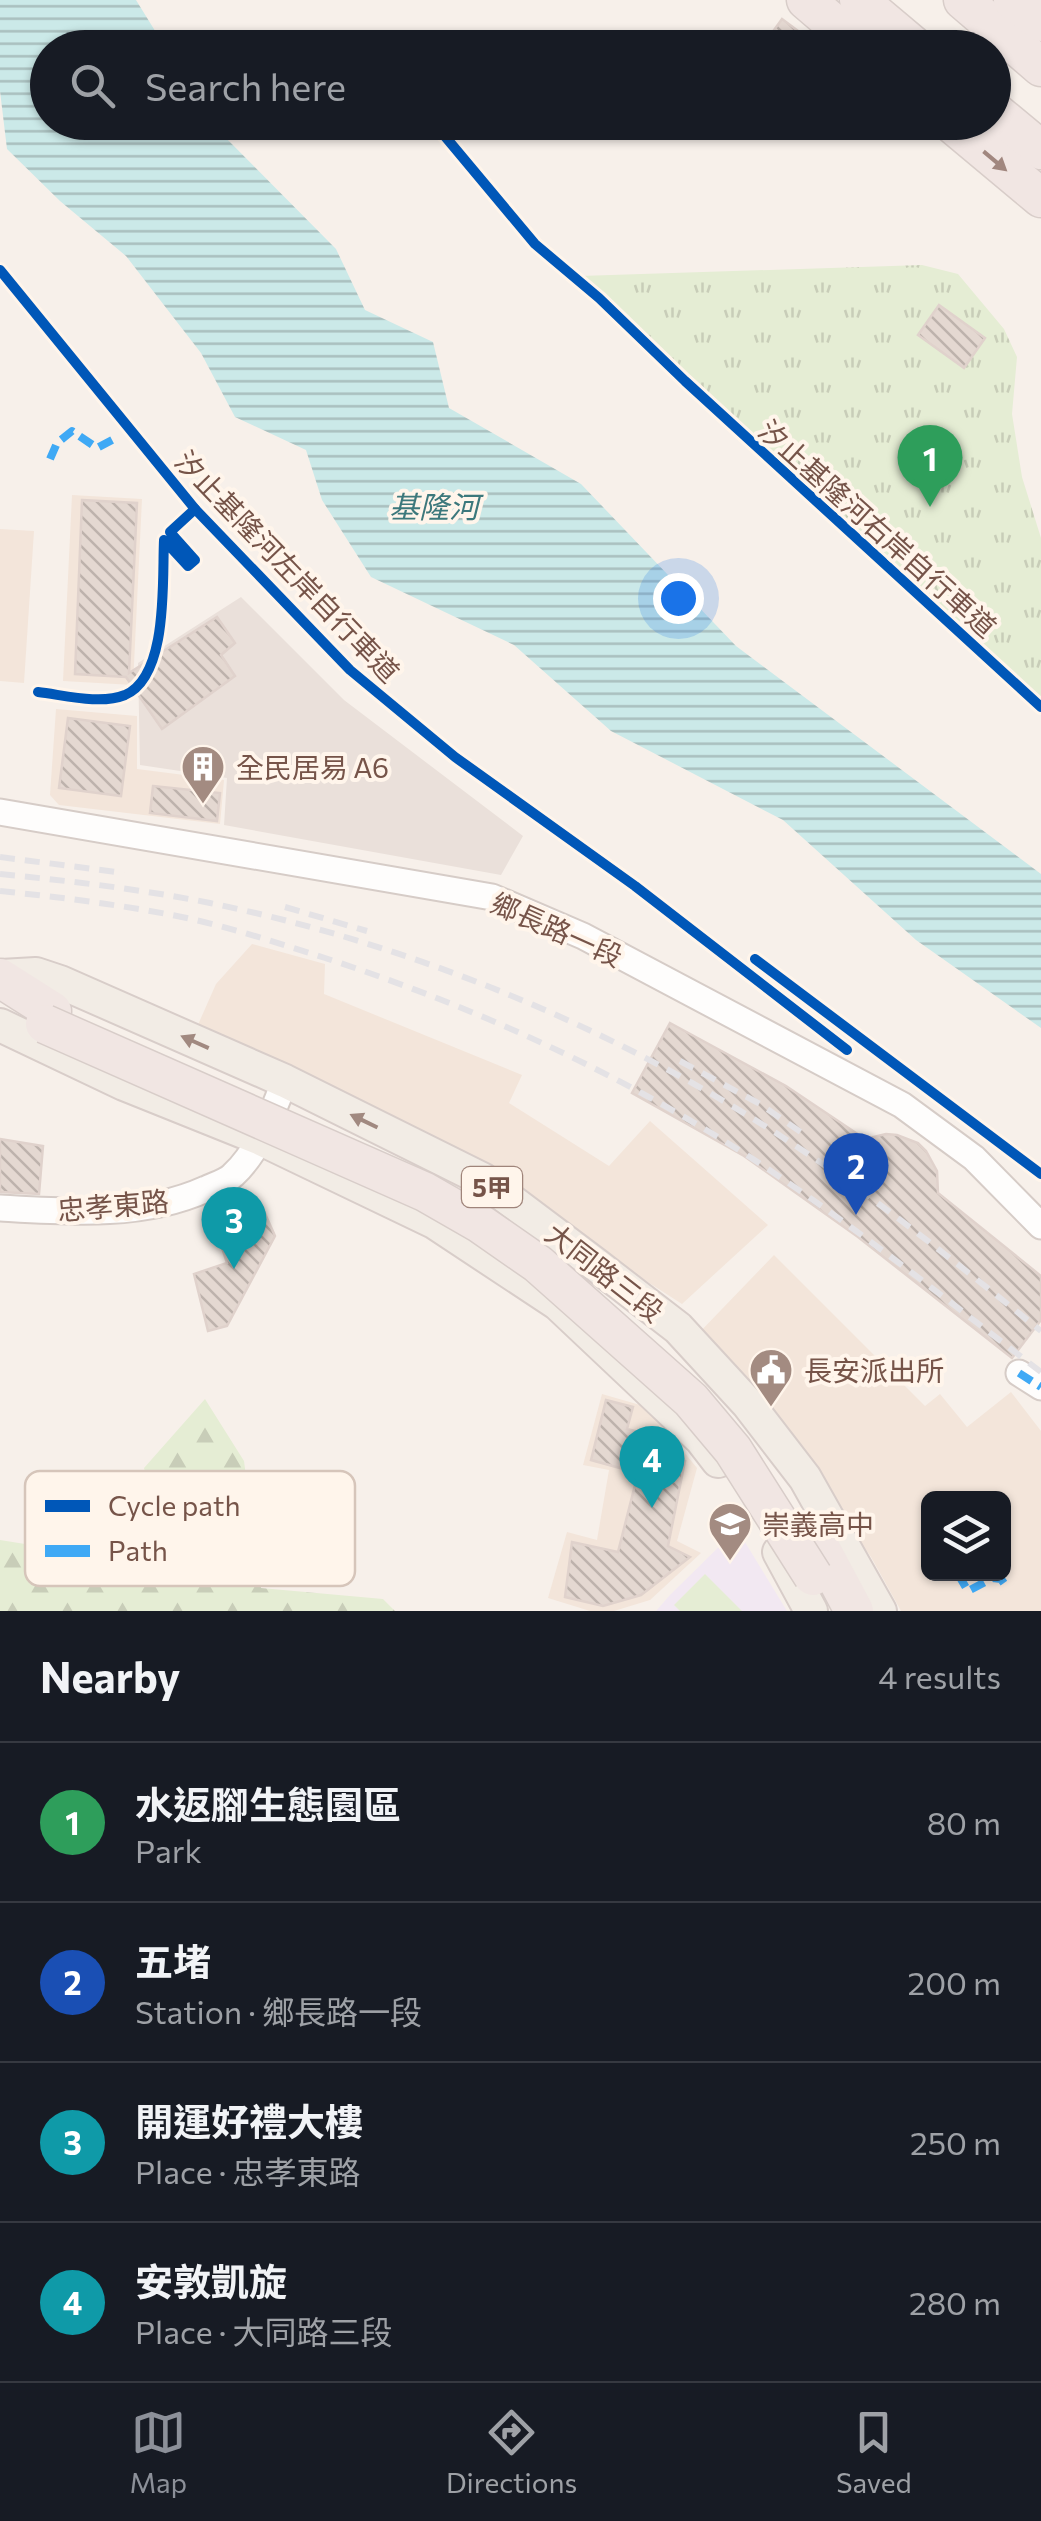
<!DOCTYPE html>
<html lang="en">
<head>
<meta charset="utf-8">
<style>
	:root { --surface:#171b24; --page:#20242c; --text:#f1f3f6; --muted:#9ea1a6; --line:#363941; --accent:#8c9099 }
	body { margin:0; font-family:Commissioner,"Noto Sans TC",sans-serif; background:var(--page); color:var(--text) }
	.controls { position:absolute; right:30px; bottom:30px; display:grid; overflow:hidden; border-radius:15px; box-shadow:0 2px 8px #0004 }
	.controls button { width:90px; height:90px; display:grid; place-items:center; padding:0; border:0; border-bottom:2px solid var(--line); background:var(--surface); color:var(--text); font:50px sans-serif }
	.you { position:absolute; left:678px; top:598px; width:35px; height:35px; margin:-25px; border:8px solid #fff; border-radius:50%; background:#1a73e8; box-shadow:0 0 0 15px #1a73e833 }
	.badge { display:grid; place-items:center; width:65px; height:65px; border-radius:50%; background:var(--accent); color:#fff; font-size:32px; font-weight:700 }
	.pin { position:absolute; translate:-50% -82px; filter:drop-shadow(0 2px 5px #0008) }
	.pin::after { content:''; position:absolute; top:52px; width:35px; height:30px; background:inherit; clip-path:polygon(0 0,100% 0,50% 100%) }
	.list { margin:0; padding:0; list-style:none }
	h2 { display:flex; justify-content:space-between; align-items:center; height:130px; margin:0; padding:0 40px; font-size:42px }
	h2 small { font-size:32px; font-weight:400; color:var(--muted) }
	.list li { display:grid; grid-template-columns:65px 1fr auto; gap:30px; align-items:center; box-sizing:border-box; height:160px; padding:0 40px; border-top:2px solid var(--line) }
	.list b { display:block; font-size:38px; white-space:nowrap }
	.list p { margin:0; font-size:32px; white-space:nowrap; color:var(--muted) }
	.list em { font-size:32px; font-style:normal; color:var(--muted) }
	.icon { flex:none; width:55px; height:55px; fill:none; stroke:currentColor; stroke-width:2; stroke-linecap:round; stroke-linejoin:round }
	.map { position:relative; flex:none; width:1041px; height:1611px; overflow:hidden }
	.search { position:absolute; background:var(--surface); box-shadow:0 2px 8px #0004; left:30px; right:30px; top:30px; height:110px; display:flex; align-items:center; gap:25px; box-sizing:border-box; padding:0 35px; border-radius:55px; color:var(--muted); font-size:38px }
	.sheet { height:770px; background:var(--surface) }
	nav { display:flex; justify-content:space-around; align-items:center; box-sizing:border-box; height:140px; border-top:2px solid var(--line); background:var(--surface); font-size:28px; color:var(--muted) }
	nav a { display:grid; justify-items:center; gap:5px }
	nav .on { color:var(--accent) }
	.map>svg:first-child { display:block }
	.residential { fill:#f3e5da; fill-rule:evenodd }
	.industrial { fill:#eae0da }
	.education { fill:#f2e8f2 }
	.forest { fill:url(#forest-firs) }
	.park { fill:url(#park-tufts) }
	.pitch { fill:#e5edd4 }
	.water { fill:url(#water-rules) }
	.building { fill:url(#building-back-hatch); stroke:#e0d2cc; stroke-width:2.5 }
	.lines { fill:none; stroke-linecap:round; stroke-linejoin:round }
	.minor-casing { stroke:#d6ccc7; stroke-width:29 }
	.major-casing { stroke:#d8cdc9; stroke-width:36 }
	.highway-casing { stroke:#d8cdc9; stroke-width:41 }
	.minor { stroke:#fefdfc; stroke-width:25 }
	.major { stroke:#f2ece5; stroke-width:32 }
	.highway { stroke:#f1e6e3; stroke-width:38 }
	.rail { stroke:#e4e2e5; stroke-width:6; stroke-dasharray:15 10; stroke-linecap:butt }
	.highway-bridge-casing { stroke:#d8cdc9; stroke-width:41; stroke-linecap:butt }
	.highway-bridge { stroke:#f1e6e3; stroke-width:38 }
	.quiet { stroke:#3fa9f5; stroke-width:8; stroke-dasharray:15 8; stroke-linecap:butt }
	.cycleway-casing { stroke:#fff5eb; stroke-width:16 }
	.cycleway { stroke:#0057b8; stroke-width:10 }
	.oneway { fill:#a1877f }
	.oneway2 { fill:#a18980 }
	.labels { text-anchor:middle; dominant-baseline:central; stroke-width:8; stroke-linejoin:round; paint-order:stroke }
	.shield { fill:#fff5eb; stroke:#9f847a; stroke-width:2.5 }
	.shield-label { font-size:25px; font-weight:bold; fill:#765449 }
	.street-label { font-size:28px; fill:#765449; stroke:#fff5eb }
	.poi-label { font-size:28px; fill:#765449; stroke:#fff5eb; text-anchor:start }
	.water-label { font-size:30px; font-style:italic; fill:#3c787c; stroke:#fff5eb }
	.key { fill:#fff5eb; stroke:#d6c5ba; stroke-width:2.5 }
	.key-label { font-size:28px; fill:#765449 }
</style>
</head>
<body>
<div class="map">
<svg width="1041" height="1611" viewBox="0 0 1041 1611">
	<defs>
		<pattern id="forest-firs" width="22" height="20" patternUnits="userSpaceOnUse" patternTransform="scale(2.5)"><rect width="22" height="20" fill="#e5edd4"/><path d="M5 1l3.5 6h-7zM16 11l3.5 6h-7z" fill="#c8cdb8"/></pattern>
		<pattern id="park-tufts" width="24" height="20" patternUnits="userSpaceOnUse" patternTransform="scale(2.5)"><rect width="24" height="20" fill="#e5edd4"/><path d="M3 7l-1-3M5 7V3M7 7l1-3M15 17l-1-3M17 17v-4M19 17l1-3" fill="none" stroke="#c8cdb8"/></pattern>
		<pattern id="water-rules" width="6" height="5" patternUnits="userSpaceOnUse" patternTransform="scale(2.5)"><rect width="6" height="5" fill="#cbe9e8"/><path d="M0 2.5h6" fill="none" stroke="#a9bfbe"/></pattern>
		<pattern id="building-back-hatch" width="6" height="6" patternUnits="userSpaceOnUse" patternTransform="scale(2.5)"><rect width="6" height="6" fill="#e4d8d1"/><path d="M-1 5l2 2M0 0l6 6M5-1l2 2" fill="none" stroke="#bdb2ac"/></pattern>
	</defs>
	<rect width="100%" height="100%" fill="#f7f0ea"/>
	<g class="residential">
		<path d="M 72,495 L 142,499 L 133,685 L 63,681 Z"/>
		<path d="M 0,529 L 34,531 L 24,683 L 0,681 Z"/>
		<path d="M 56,709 L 137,716 L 137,769 L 224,780 L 220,824 L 59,805 L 50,795 Z"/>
		<path d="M 252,944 L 325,964 L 324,994 L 522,1075 L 509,1103 L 609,1166 L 650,1121 L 768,1225 L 682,1304 L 463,1163 L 193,1036 L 216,984 Z"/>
		<path d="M 774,1255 L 925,1406 L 940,1394 L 967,1427 L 1011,1392 L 1041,1431 L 1041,1611 L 901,1611 L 871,1557 L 768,1414 L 696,1336 ZM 928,1498 L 1004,1498 L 1004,1574 L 928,1574 Z"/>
		<path d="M 602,1394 L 647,1407 L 697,1468 L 677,1541 L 701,1553 L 650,1600 L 614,1611 L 590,1611 L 548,1598 L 567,1532 L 597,1540 L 609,1470 L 583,1465 Z"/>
	</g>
	<path class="industrial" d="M 241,597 L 344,700 L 523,836 L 501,875 L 224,825 L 227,778 L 140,765 L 138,663 Z"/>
	<path class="education" d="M 737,1529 L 787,1611 L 656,1611 L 670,1595 Z"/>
	<path class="forest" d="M 205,1399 L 244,1461 L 261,1588 L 383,1599 L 395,1611 L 0,1611 L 0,1540 C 60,1550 103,1557 161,1533 L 144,1468 Z"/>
	<path class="park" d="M 922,265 L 958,274 L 1004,329 L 1017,357 L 1012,414 L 1022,477 L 1041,538 L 1041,700 L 580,276 Z"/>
	<path class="pitch" d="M 705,1574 L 742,1611 L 680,1611 L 674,1605 Z"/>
	<path class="water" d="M 0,0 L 136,0 L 165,47 L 48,48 L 48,122 L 211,123 L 336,249 L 365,310 L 433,342 L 449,408 L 581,484 L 736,646 L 1041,874 L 1041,1028 L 916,940 L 783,820 L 611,731 L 514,645 L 371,577 L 322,500 L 306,450 L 235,417 L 201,353 L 126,256 L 60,201 L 7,149 L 0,91 Z"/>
	<g class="building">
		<path d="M 782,19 L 821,48 L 761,48 Z"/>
		<path d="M 939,305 L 985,338 L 964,368 L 918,335 Z"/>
		<path d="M 82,500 L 137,503 L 129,673 L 217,617 L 235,643 L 221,655 L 235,676 L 162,729 L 126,677 L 75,674 Z"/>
		<path d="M 68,718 L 130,726 L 121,796 L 59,788 Z"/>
		<path d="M 153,786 L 220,793 L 217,821 L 150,813 Z"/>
		<path d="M 670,1023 L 786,1086 L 865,1139 L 886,1134 L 897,1135 L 918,1143 L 926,1151 L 937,1171 L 938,1193 L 1041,1276 L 1041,1320 L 1012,1358 L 858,1237 L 744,1156 L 632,1093 Z"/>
		<path d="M 0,1139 L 43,1146 L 39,1194 L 0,1192 Z"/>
		<path d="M 263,1209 L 275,1236 L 227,1326 L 208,1331 L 194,1274 L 227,1263 L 215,1226 Z"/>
		<path d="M 606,1400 L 633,1407 L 627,1429 L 666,1439 L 663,1455 L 685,1461 L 668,1546 L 690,1557 L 641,1595 L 603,1606 L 565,1597 L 572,1542 L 618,1552 L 638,1473 L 591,1460 Z"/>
	</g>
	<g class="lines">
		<defs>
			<g id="minor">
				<path d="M 0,812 L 492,897 L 583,936 L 902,1105 L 974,1158 L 1041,1226"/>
				<path d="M 0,1208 C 68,1212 142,1218 206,1189 C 214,1185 226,1182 233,1175 C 260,1150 271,1114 285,1081"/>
				<path d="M 1019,1373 L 1041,1387"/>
			</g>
			<g id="major">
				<path d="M 0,976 L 36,974 L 60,982 L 285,1081 L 482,1179 L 595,1264 L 678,1328 L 748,1404 L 805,1478 L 880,1611"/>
				<path d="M 0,1025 L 124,1084 L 261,1139 L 434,1222 L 558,1304 L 701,1439 L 718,1461"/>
				<path d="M 779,1552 L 811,1611"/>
			</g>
			<g id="highway">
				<path d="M 806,0 L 862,48"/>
				<path d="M 859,0 L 916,48"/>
				<path d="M 963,0 L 1041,67"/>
				<path d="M 1013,0 L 1041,22"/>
				<path d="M 994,111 L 1041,150"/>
				<path d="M 950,122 L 1041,198"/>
				<path d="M 0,978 L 52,1011"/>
				<path d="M 822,1551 L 854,1611"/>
			</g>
		</defs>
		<use href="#minor" class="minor-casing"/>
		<use href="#major" class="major-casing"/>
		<use href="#highway" class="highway-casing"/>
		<use href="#minor" class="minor"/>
		<use href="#major" class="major"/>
		<use href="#highway" class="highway"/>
		<g class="rail">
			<path d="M 0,857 L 124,873"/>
			<path d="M 0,874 C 70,881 140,889 210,903 C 405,943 600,1022 768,1128 C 865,1189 953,1260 1041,1331"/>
			<path d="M 0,891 C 58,897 115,904 172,915 C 224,925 275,942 325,958 C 472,1006 611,1069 742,1152 C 846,1219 943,1297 1041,1372"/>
			<path d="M 285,907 L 367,931"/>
			<path d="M 680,1061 L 760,1104 L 805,1135"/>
		</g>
		<defs>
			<path id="highway-bridge" d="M 45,1024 L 425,1192 L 479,1223 L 538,1264 L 691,1400 L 733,1450 L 813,1576"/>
		</defs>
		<use href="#highway-bridge" class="highway-bridge-casing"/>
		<use href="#highway-bridge" class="highway-bridge"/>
		<g class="quiet">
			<path d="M 50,459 L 57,443 L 72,431 L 97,448 L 114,439"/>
			<path d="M 1019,1373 L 1041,1387"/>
			<path d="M 958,1574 L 968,1591 L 993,1578 L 1001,1579 L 1008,1589"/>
		</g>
		<defs>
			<g id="cycleway">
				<path d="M 433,122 L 535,244 L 599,298 L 685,381 L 1041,707"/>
				<path d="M 0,270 L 195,509 L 350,670 L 455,757 L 635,886 L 847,1050"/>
				<path d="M 38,692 C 64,695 100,705 125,695 C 169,676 162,579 164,540 L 188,566 L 195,560 L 170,532 L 195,509"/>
				<path d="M 755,959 L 1041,1174"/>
			</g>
		</defs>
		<use href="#cycleway" class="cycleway-casing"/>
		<use href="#cycleway" class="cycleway"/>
	</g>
	<defs><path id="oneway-solid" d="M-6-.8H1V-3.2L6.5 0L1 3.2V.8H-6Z" transform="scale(2.5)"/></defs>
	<use class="oneway" href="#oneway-solid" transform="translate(995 161) rotate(40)"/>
	<g class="oneway2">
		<use href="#oneway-solid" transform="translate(195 1042) rotate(-156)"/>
		<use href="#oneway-solid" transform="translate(364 1121) rotate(-154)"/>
	</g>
	<defs>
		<symbol id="building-pin" viewBox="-11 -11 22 30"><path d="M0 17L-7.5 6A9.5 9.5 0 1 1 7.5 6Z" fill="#a38b81" stroke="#fff5eb"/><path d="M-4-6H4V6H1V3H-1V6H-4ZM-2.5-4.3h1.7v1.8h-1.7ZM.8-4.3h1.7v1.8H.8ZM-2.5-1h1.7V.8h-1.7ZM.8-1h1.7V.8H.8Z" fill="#fff"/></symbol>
		<symbol id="civic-pin" viewBox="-11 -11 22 30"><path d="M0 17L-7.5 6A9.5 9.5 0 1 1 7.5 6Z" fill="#a38b81" stroke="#fff5eb"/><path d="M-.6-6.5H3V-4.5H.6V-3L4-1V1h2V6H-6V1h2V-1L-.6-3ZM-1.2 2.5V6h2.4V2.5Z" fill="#fff"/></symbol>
		<symbol id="school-pin" viewBox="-11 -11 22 30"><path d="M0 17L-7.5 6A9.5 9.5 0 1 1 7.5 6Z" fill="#a38b81" stroke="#fff5eb"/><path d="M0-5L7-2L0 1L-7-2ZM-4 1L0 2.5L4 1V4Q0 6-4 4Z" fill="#fff"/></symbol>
	</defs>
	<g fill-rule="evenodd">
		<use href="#building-pin" x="178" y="742" width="50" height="68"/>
		<use href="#civic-pin" x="746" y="1345" width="50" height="68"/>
		<use href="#school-pin" x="705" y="1499" width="50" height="68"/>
	</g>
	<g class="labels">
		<rect class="shield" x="462" y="1167" width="60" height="40" rx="8"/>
		<g class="shield-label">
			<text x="492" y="1187">5甲</text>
		</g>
		<g class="street-label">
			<text transform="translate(878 528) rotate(42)">汐止基隆河右岸自行車道</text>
			<text transform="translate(288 566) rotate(46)">汐止基隆河左岸自行車道</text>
			<text transform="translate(557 929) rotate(24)">鄉長路一段</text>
			<text transform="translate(113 1205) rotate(-5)">忠孝東路</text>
			<text transform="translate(605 1272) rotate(38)">大同路三段</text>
		</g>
		<g class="poi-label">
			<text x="236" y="767">全民居易 A6</text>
			<text x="804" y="1370">長安派出所</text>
			<text x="762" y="1524">崇義高中</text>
		</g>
		<g class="water-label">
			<text x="434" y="505">基隆河</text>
		</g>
	</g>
	<rect x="25" y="1471" width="330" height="115" rx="15" class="key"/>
	<rect x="45" y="1500" width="45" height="12" fill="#0057b8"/>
	<rect x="45" y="1545" width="45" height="12" fill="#3fa9f5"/>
	<g class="key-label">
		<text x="108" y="1516">Cycle path</text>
		<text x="108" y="1561">Path</text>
	</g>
</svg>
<div class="controls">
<button><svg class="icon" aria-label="layers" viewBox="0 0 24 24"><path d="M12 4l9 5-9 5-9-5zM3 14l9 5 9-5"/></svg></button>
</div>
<div class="you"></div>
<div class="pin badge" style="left:930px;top:507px;background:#2e9e5b">1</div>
<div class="pin badge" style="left:856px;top:1215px;background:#1a4fb4">2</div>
<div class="pin badge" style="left:234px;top:1269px;background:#0f9aa8">3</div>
<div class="pin badge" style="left:652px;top:1508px;background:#0f9aa8">4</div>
<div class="search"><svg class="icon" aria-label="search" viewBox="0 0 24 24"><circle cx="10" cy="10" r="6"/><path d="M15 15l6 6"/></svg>Search here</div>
</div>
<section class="sheet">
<h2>Nearby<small>4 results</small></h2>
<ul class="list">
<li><span class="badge" style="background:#2e9e5b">1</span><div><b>水返腳生態園區</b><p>Park</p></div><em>80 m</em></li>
<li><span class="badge" style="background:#1a4fb4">2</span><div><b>五堵</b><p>Station · 鄉長路一段</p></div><em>200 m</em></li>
<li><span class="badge" style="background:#0f9aa8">3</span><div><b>開運好禮大樓</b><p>Place · 忠孝東路</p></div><em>250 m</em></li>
<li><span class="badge" style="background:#0f9aa8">4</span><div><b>安敦凱旋</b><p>Place · 大同路三段</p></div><em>280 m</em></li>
</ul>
</section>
<nav>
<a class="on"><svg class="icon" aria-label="map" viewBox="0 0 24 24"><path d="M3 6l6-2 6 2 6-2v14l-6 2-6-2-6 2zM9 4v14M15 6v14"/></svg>Map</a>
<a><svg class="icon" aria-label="directions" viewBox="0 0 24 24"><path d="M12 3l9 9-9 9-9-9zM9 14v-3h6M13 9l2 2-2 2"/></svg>Directions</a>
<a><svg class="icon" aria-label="saved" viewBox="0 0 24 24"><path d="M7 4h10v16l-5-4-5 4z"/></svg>Saved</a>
</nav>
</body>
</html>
